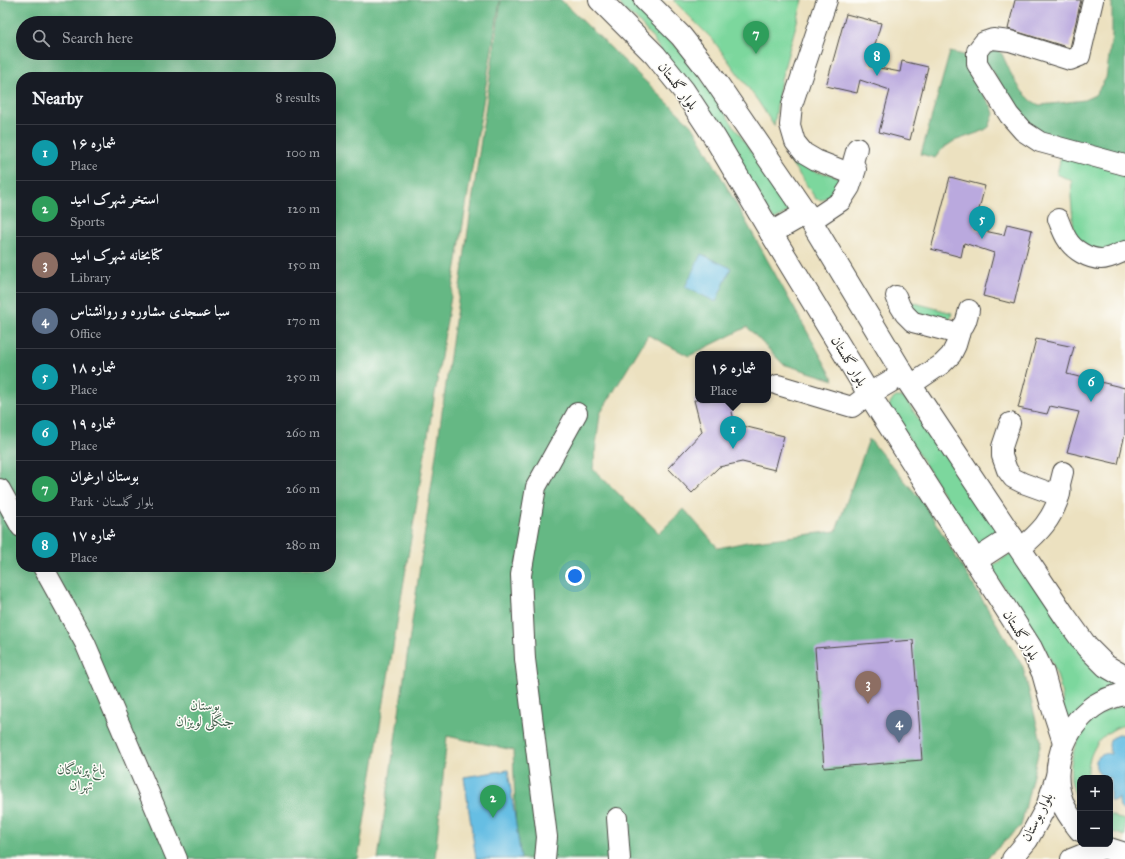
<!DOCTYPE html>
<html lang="en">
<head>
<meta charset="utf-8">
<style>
	:root { --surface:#171b24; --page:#242831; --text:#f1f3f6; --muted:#9ea1a6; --line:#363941; --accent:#1f6fb2 }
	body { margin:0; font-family:"IM FELL Great Primer",Amiri,serif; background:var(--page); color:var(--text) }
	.controls { position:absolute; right:12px; bottom:12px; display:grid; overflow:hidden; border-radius:8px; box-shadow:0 4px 16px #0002 }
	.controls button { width:36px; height:36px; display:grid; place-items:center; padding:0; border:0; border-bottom:1px solid var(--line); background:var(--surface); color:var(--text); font:20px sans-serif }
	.you { position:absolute; left:575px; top:576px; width:14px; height:14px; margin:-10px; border:3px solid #fff; border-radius:50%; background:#1a73e8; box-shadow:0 0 0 6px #1a73e833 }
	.badge { display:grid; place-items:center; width:26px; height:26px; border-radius:50%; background:var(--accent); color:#fff; font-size:13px; font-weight:700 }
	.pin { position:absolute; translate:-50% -33px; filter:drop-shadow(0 1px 2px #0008) }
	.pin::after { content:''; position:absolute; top:21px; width:14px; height:12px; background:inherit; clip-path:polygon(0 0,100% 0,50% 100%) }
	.popup { position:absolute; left:695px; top:351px; width:76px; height:52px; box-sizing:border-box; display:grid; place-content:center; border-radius:8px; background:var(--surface); filter:drop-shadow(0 1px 3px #0005); font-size:13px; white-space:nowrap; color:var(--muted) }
	.popup b { font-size:15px; color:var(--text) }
	.popup::after { content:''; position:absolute; left:50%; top:100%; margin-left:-8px; border:8px solid transparent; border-top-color:var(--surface) }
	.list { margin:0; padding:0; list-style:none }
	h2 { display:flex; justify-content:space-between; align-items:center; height:52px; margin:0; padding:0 16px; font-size:17px }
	h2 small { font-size:13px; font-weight:400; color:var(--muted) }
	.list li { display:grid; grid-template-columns:26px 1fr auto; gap:12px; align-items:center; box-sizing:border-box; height:56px; padding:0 16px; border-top:1px solid var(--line) }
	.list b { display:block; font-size:15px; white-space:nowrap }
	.list p { margin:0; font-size:13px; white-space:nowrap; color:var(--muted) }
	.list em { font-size:13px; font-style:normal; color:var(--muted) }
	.icon { flex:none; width:22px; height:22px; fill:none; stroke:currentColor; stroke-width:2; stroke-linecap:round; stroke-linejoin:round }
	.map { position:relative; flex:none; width:1125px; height:859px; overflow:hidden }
	.search { position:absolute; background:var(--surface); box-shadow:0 4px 16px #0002; left:16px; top:16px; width:320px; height:44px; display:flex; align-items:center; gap:10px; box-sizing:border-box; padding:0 14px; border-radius:22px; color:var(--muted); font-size:15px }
	.panel { position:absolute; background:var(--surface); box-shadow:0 4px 16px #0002; left:16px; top:72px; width:320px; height:500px; border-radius:16px }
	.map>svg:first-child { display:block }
	.green { fill:#7cd79d; stroke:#548164 }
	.forest { fill:#65b884; stroke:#487258; fill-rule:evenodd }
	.water { fill:#66bee3; stroke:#487487 }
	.building { fill:#baa9de }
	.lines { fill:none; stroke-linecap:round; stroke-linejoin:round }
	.minor-casing { stroke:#484641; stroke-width:22 }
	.major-casing { stroke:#484641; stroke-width:24 }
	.minor { stroke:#fff; stroke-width:20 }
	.major { stroke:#fff; stroke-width:22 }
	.labels { text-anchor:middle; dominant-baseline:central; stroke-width:3; stroke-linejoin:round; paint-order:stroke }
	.street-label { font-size:14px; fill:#2b2b2b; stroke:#fdfcf7 }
	.park-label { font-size:14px; fill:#435f4d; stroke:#fdfcf7 }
</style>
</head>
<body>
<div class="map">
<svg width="1125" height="859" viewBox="0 0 1125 859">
	<rect width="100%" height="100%" fill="#fdfcf7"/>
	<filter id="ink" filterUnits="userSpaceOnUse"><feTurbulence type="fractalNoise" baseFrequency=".025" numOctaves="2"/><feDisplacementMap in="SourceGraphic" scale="8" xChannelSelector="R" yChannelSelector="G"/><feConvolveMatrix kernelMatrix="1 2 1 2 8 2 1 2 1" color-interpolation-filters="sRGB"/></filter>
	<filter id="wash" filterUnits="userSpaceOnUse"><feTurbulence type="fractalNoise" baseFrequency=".012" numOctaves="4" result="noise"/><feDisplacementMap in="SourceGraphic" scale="16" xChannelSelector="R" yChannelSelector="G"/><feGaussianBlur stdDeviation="0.9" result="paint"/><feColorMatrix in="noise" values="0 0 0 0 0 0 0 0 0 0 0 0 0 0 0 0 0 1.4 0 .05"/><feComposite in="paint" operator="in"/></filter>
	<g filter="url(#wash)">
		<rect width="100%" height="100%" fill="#ece1c0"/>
		<g class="green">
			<path d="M 622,0 L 630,0 L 642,14 L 682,52 L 697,72 L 791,210 L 774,220 L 651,36 L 635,18 L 625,11 L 620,4 Z"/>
			<path d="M 673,0 L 803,0 L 781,79 L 774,126 L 758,101 L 713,40 Z"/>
			<path d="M 1062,152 L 1125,169 L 1125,245 L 1093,254 L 1074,233 L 1071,197 L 1072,181 L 1057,174 Z"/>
			<path d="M 794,155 L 804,166 L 816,172 L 829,174 L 838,177 L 840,181 L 836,190 L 822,200 L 816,199 L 788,158 Z"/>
			<path d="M 908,301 L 952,313 L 949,322 L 918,314 L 909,305 Z"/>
			<path d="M 896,397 L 901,397 L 906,400 L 935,444 L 940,451 L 954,462 L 1000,535 L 978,549 L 889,407 L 891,401 Z"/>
			<path d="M 1011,553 L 1125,686 L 1061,734 C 1062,725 1064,715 1063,706 C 1061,663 1031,627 1008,594 C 1002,585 996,576 991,567 Z"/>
			<path d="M 1125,703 L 1125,725 C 1101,731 1086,753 1088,778 L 1080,778 L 1080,804 C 1076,797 1073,789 1071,781 C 1068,756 1079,726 1102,713 C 1109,709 1117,707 1125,703 Z"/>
			<path d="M 1110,814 L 1117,818 L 1125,820 L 1125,836 L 1110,831 Z"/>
		</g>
		<g class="forest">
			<path d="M 0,0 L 500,0 L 358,859 L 0,859 ZM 23,23 L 329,23 L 329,53 L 23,53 ZM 21,77 L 331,77 L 331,567 L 21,567 Z"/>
			<path d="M 501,0 L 561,0 L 694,128 L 834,380 L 783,364 L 747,327 L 689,356 L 648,335 L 600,414 L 593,469 L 659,533 L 684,509 L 718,548 L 747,542 L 836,531 L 869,439 L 923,502 L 1023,667 L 1041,741 L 1021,826 L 986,859 L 517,859 L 513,750 L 447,736 L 435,859 L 378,859 Z"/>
			<path d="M 1110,0 L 1125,0 L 1125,159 L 1043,136 L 1024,120 L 982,56 L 984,49 L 996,48 L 1002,54 L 1012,76 L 1022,91 L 1032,101 L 1039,105 L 1051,104 L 1084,100 L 1095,95 L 1106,78 L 1112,35 L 1112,4 Z"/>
			<path d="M 950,52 L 964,55 L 970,73 L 976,84 L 992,107 L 994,114 L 989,127 L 983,131 L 954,141 L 942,149 L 935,158 L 921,154 Z"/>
		</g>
		<g class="water">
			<path d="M 701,254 L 731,268 L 716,302 L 685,287 Z"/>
			<path d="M 1121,734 L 1125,735 L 1125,812 C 1119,809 1119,804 1119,798 L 1113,801 L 1110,800 L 1110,778 C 1095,778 1089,757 1105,754 C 1107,753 1109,754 1111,754 C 1107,743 1109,737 1121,734 Z"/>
			<path d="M 508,770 L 521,859 L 476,859 L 464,777 Z"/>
		</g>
		<g id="blocks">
			<g class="building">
				<path d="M 1015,0 L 1081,0 L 1070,48 L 1008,29 Z"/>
				<path d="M 846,14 L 881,23 L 869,66 L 900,72 L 902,61 L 928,67 L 910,140 L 879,132 L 890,90 L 860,80 L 857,93 L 826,86 Z"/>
				<path d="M 950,177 L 985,186 L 974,229 L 1004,235 L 1007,224 L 1032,230 L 1014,304 L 983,296 L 994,253 L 964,243 L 961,257 L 931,249 Z"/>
				<path d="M 1036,339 L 1074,347 L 1067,374 L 1125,388 L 1125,434 L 1118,464 L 1067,452 L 1079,412 L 1050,406 L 1047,414 L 1018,408 Z"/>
				<path d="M 694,400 L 729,400 L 735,424 L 784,436 L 775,470 L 742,462 L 719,467 L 692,493 L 668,468 L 702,432 Z"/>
				<path d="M 913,640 L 922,760 L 824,768 L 815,648 Z"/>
			</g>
		</g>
	</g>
	<g filter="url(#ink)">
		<use href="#blocks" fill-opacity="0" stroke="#484641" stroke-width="1"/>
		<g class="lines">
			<defs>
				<g id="minor">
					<path d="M 827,0 L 792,105 L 790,125 L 795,142 L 804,153 L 816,160 L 854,175"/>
					<path d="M 1093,0 L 1080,56 L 1070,60 L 1010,41 L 993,39 L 984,42 L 977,51 L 977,64 L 1009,115 L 1023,131 L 1040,142 L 1125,165"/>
					<path d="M 1058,219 C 1061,226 1063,233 1067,239 C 1073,250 1089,259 1101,259 C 1109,259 1118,254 1125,251"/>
					<path d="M 811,221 L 841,201 L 850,187 L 856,169 L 853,162 L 857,148"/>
					<path d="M 896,296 L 900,306 L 905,314 L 913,322 L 959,334"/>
					<path d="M 778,385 L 852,407 L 869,394"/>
					<path d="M 911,385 L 942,364 L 951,355 L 956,345 L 961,328 L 964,325 L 966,321 L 969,310"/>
					<path d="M 1010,423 L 1002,447 L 1002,456 L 1007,470 L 1013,478 L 1023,483 L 1059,496"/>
					<path d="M 0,489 L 21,527"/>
					<path d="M 1020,549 C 1040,532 1052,520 1060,494 C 1061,490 1060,488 1060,484 C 1061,480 1062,476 1063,472"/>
					<path d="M 43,567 L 85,643 L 177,859"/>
					<path d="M 617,818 L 620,859"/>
					<path d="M 545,859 L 547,837 L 525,659 L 521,575 L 536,487 L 577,413"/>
					<path d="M 1012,859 L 1028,840 L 1046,807 L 1057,773"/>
					<path d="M 1071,859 L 1081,855 L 1106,848"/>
				</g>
				<g id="major">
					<path d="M 600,0 L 655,55 L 684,91 L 715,138 L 771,233 L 869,394 L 1031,648 L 1043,673 L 1051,702 L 1064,742"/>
					<path d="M 645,0 L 681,36 L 708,70 L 806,213 L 903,374 L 1064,615 L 1087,647 L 1106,666 L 1125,677"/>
					<path d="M 771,233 L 806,213"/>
					<path d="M 869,394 L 903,374"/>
					<path d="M 975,561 L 1012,537"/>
					<path d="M 1080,830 C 1074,822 1067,814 1063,804 C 1049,769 1063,728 1094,706 C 1103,700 1114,696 1125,694"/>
					<path d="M 1098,844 L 1106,848 L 1125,854"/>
				</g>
			</defs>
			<use href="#minor" class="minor-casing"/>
			<use href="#major" class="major-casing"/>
			<use href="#minor" class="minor"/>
			<use href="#major" class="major"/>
		</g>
	</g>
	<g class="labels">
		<g class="street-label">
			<text transform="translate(678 86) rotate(53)">بلوار گلستان</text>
			<text transform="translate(849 361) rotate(59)">بلوار گلستان</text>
			<text transform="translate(1021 635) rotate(59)">بلوار گلستان</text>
			<text transform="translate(1037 817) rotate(-63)">بلوار بوستان</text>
		</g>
		<g class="park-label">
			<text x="205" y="705">بوستان<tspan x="205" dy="16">جنگلی لویزان</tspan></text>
			<text x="81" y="769">باغ پرندگان<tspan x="81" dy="16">تهران</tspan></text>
		</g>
	</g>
</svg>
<div class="controls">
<button>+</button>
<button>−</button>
</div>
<div class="you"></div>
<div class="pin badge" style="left:733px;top:449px;background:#0f9aa8">1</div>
<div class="popup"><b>شماره ۱۶</b>Place</div>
<div class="pin badge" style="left:493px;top:818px;background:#2e9e5b">2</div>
<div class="pin badge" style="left:868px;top:704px;background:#8d6e63">3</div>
<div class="pin badge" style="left:899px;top:743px;background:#5c6f8a">4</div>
<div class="pin badge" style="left:982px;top:239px;background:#0f9aa8">5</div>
<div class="pin badge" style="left:1091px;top:402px;background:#0f9aa8">6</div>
<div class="pin badge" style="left:756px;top:54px;background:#2e9e5b">7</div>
<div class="pin badge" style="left:877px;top:76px;background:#0f9aa8">8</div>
<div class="search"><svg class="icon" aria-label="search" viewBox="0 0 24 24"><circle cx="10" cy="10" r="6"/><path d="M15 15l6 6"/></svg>Search here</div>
<section class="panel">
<h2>Nearby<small>8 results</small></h2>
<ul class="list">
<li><span class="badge" style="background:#0f9aa8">1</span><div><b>شماره ۱۶</b><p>Place</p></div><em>100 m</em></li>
<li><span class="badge" style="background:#2e9e5b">2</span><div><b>استخر شهرک امید</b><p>Sports</p></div><em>120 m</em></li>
<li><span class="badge" style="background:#8d6e63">3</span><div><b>کتابخانه شهرک امید</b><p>Library</p></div><em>150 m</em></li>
<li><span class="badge" style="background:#5c6f8a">4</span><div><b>سبا عسجدی مشاوره و روانشناس</b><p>Office</p></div><em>170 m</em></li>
<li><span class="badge" style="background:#0f9aa8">5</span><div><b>شماره ۱۸</b><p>Place</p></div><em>250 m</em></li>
<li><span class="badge" style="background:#0f9aa8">6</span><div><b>شماره ۱۹</b><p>Place</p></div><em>260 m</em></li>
<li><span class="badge" style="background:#2e9e5b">7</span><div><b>بوستان ارغوان</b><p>Park · بلوار گلستان</p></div><em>260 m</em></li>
<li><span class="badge" style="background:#0f9aa8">8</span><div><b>شماره ۱۷</b><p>Place</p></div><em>280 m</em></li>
</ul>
</section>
</div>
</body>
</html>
